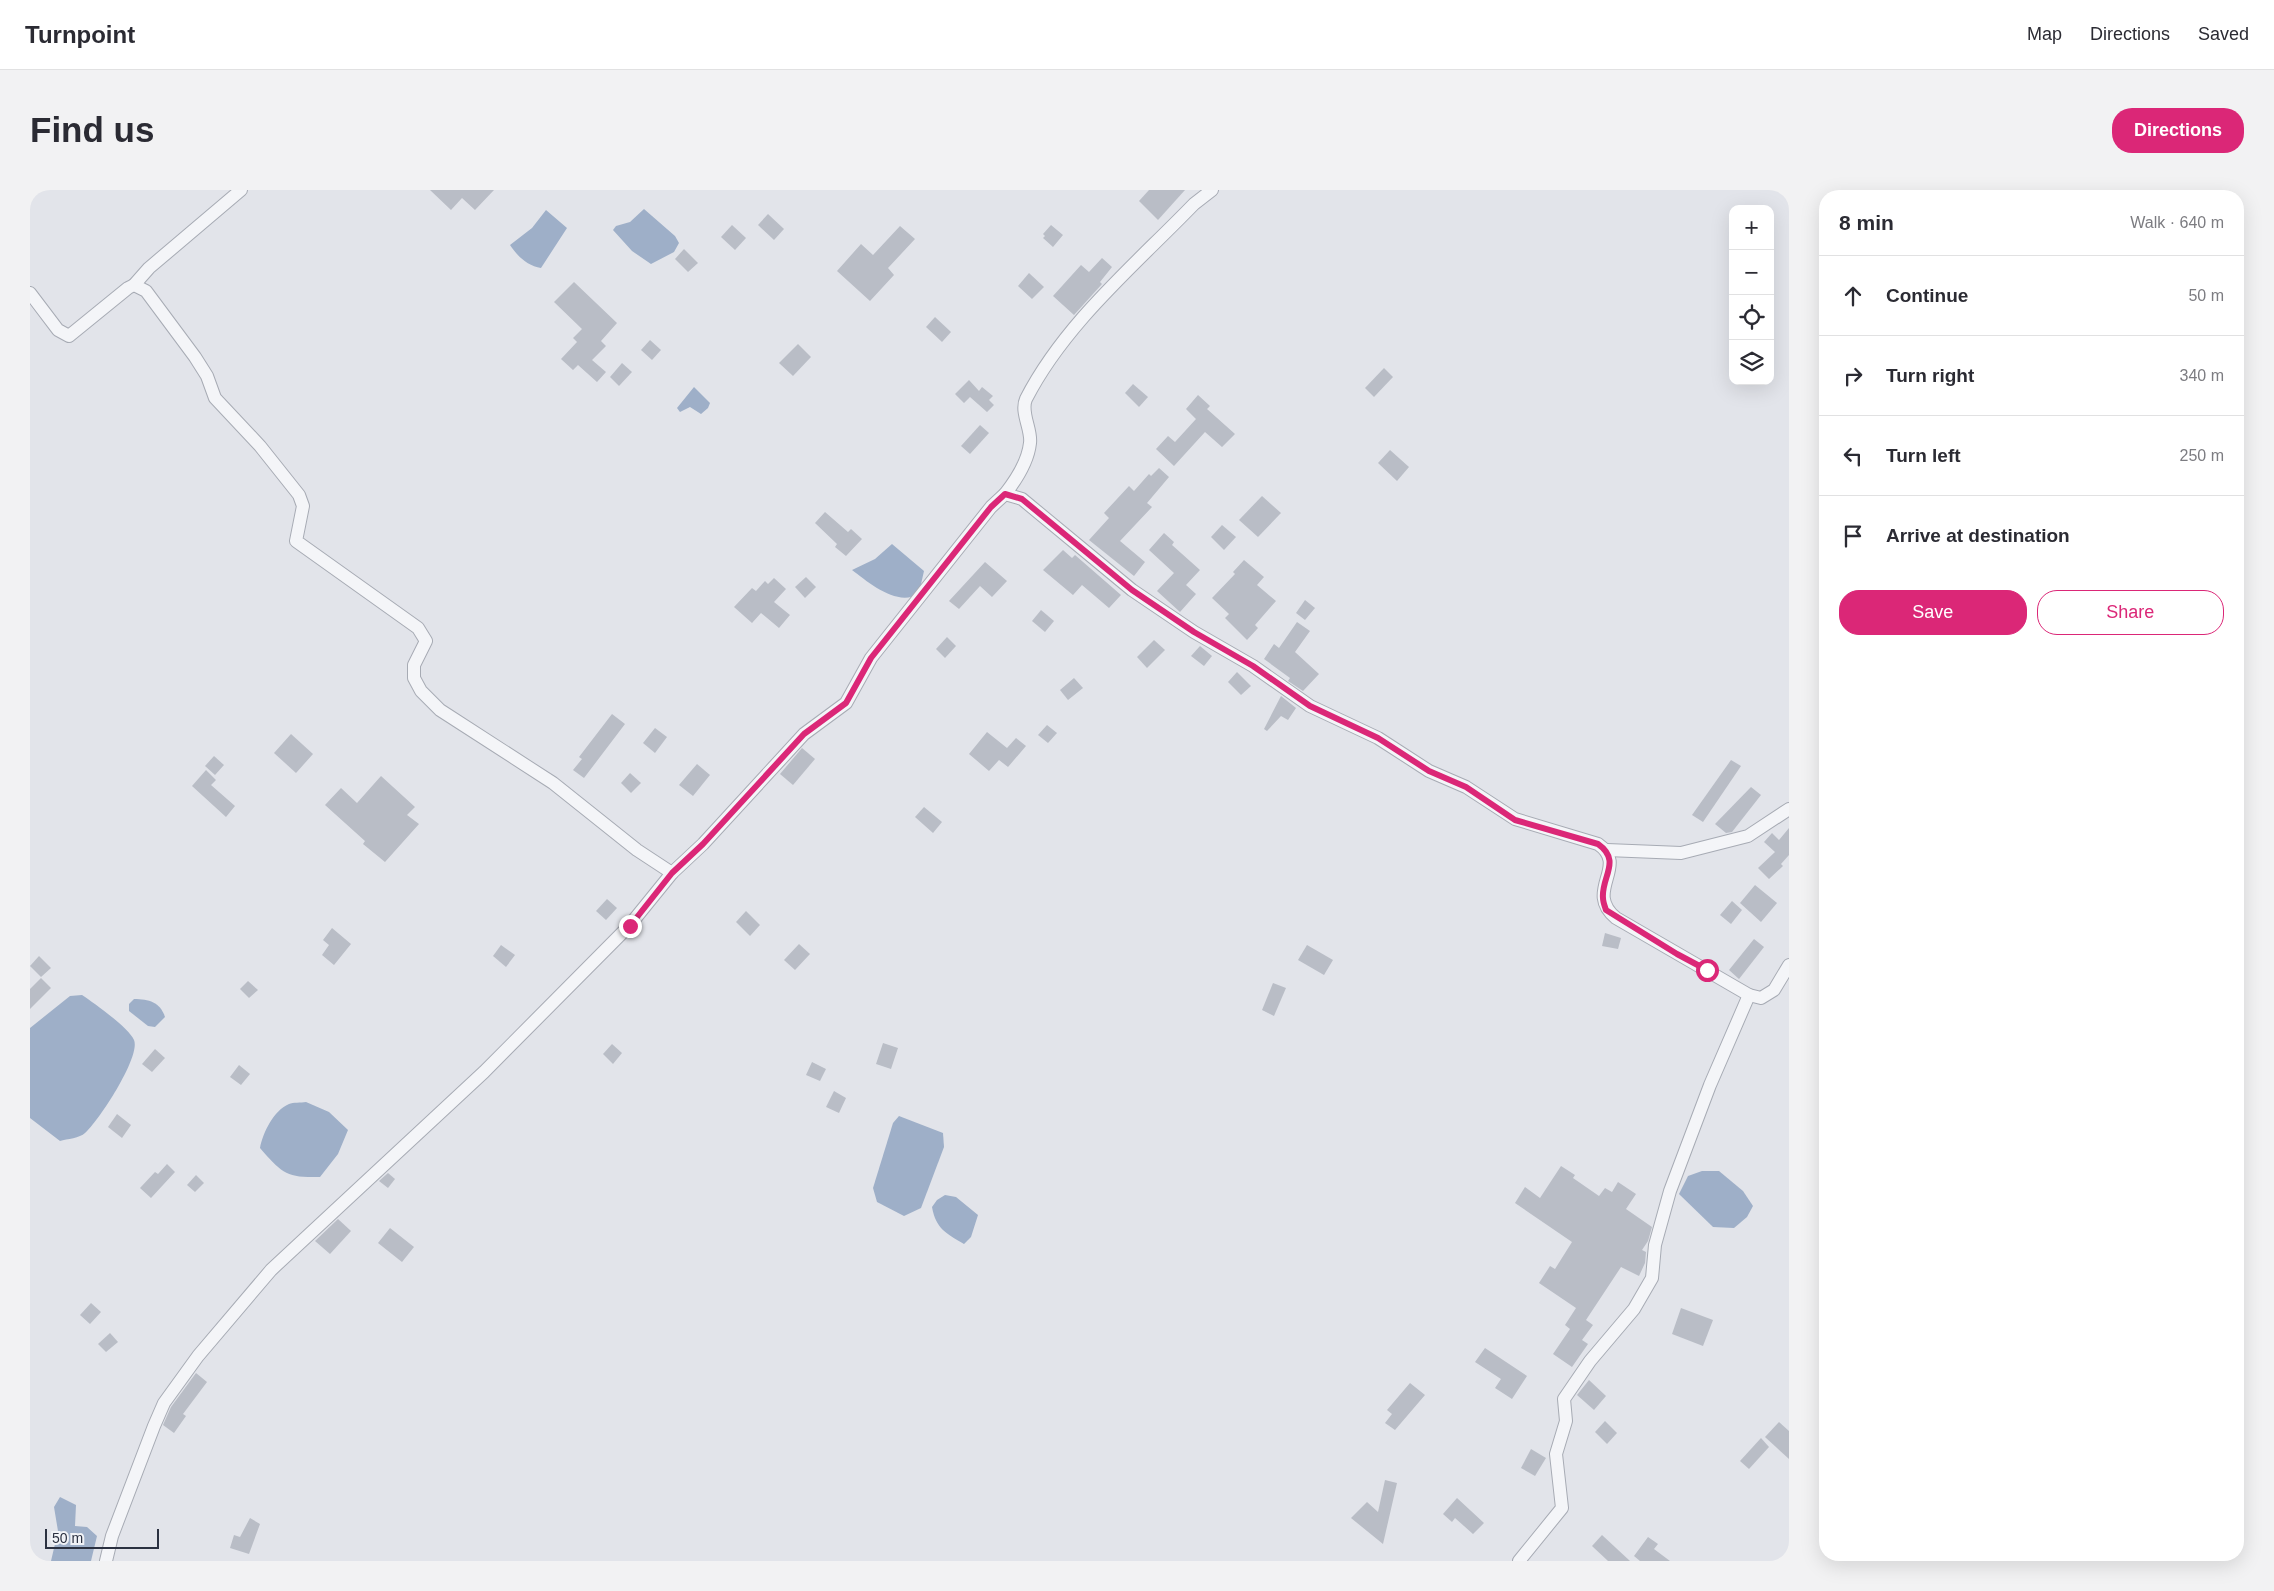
<!DOCTYPE html>
<html lang="en">
<head>
<meta charset="utf-8">
<style>
	:root { --surface:#fff; --page:#f2f2f3; --text:#2b2b33; --muted:#7c7c81; --line:#e1e1e2; --accent:#db2777 }
	body { margin:0; font-family:Helvetica,sans-serif; background:var(--page); color:var(--text) }
	.controls { position:absolute; right:15px; top:15px; display:grid; overflow:hidden; border-radius:10px; box-shadow:0 5px 20px #0002 }
	.controls button { width:45px; height:45px; display:grid; place-items:center; padding:0; border:0; border-bottom:1px solid var(--line); background:var(--surface); color:var(--text); font:25px sans-serif }
	.scale { position:absolute; left:15px; bottom:12px; width:114px; box-sizing:border-box; padding-left:5px; border:2px solid #2b3141; border-top:0; font-size:14px; line-height:18px; white-space:nowrap; color:#2b3141; -webkit-text-stroke:4px #f1f3f7; paint-order:stroke }
	.stop { position:absolute; width:15px; height:15px; margin:-11px; border:4px solid #db2777; border-radius:50%; background:#fff }
	.stop.end { background:#db2777; border-color:#fff; box-shadow:0 1px 5px #0008 }
	.list { margin:0; padding:0; list-style:none }
	h2 { display:flex; justify-content:space-between; align-items:center; height:65px; margin:0; padding:0 20px; font-size:21px }
	h2 small { font-size:16px; font-weight:400; color:var(--muted) }
	.list li { display:grid; grid-template-columns:32px 1fr auto; gap:15px; align-items:center; box-sizing:border-box; height:80px; padding:0 20px; border-top:1px solid var(--line) }
	.list b { display:block; font-size:19px; white-space:nowrap }
	.list em { font-size:16px; font-style:normal; color:var(--muted) }
	.actions { display:flex; gap:10px; padding:15px 20px }
	.actions a { flex:1; padding:11px 0; border:1px solid var(--accent); border-radius:20px; text-align:center; font-size:18px; color:var(--accent) }
	.actions .main { background:var(--accent); color:#fff }
	.icon { flex:none; width:28px; height:28px; fill:none; stroke:currentColor; stroke-width:2; stroke-linecap:round; stroke-linejoin:round }
	.map { position:relative; flex:none; width:1759px; height:1371px; overflow:hidden; border-radius:20px }
	header { display:flex; align-items:center; gap:30px; box-sizing:border-box; height:70px; padding:0 25px; background:var(--surface); border-bottom:1px solid var(--line) }
	header strong { font-size:24px }
	nav { display:flex; gap:28px; margin-inline-start:auto; font-size:18px }
	.intro { display:flex; align-items:center; justify-content:space-between; box-sizing:border-box; height:120px; padding:0 30px }
	h1 { margin:0; font-size:35px }
	.button { padding:12px 22px; border-radius:20px; background:var(--accent); color:#fff; font-size:18px; font-weight:700 }
	main { display:flex; gap:30px; padding:0 30px }
	aside { flex:1; background:var(--surface); border-radius:20px; box-shadow:0 5px 20px #0002 }
	.map>svg:first-child { display:block }
	.water { fill:#9eafc8 }
	.building { fill:#b9bdc6 }
	.lines { fill:none; stroke-linecap:round; stroke-linejoin:round }
	.street-casing { stroke:#a7abb4; stroke-width:14 }
	.street { stroke:#f4f5f8; stroke-width:12 }
	.route { stroke:#db2777; stroke-width:6 }
</style>
</head>
<body>
<header>
<strong>Turnpoint</strong>
<nav><a>Map</a><a>Directions</a><a>Saved</a></nav>
</header>
<div class="intro"><h1>Find us</h1><a class="button">Directions</a></div>
<main>
<div class="map">
<svg width="1759" height="1371" viewBox="0 0 1759 1371">
	<rect width="100%" height="100%" fill="#e2e4ea"/>
	<g class="water">
		<path d="M 614,19 L 645,46 L 649,53 L 644,62 L 621,74 L 602,61 L 583,40 L 586,36 L 600,32 Z"/>
		<path d="M 516,20 L 537,38 L 511,78 C 498,76 488,67 480,55 L 502,38 Z"/>
		<path d="M 664,197 L 680,213 L 678,218 L 671,224 L 660,217 L 650,222 L 647,218 Z"/>
		<path d="M 862,354 L 894,381 L 889,403 C 869,418 839,393 822,380 L 845,369 Z"/>
		<path d="M 52,805 C 64,813 99,838 104,850 C 111,866 69,931 55,943 C 50,948 37,949 30,951 L 0,928 L 0,838 L 40,806 Z"/>
		<path d="M 104,809 C 119,809 130,812 135,827 L 125,837 L 118,836 L 99,821 L 99,814 Z"/>
		<path d="M 276,912 L 299,922 L 318,940 L 308,964 L 290,987 C 256,988 252,983 230,958 C 233,943 243,921 259,914 C 263,912 271,913 276,912 Z"/>
		<path d="M 869,926 L 913,943 L 914,957 L 891,1018 L 874,1026 L 847,1012 L 843,998 L 863,933 Z"/>
		<path d="M 1672,981 L 1689,981 L 1713,1001 L 1723,1016 L 1717,1027 L 1704,1038 L 1683,1037 L 1649,1004 L 1658,986 Z"/>
		<path d="M 915,1005 L 926,1007 L 948,1025 L 941,1047 L 934,1054 C 916,1043 906,1039 902,1017 L 907,1010 Z"/>
		<path d="M 30,1307 L 46,1315 L 45,1336 L 57,1337 L 67,1346 L 61,1371 L 21,1371 L 28,1341 L 24,1317 Z"/>
	</g>
	<g class="building">
		<path d="M 400,0 L 464,0 L 445,20 L 432,8 L 421,20 Z"/>
		<path d="M 1119,0 L 1155,0 L 1128,30 L 1109,11 Z"/>
		<path d="M 738,24 L 754,39 L 744,50 L 728,35 Z"/>
		<path d="M 702,35 L 716,48 L 705,60 L 691,47 Z"/>
		<path d="M 1021,35 L 1033,45 L 1023,57 L 1013,48 L 1015,46 L 1013,44 Z"/>
		<path d="M 870,36 L 885,49 L 858,78 L 864,85 L 840,111 L 807,81 L 831,54 L 843,65 Z"/>
		<path d="M 654,59 L 668,73 L 658,82 L 645,69 Z"/>
		<path d="M 1072,68 L 1082,77 L 1070,92 L 1072,94 L 1044,125 L 1023,106 L 1051,75 L 1059,82 Z"/>
		<path d="M 999,83 L 1014,97 L 1002,109 L 988,96 Z"/>
		<path d="M 544,92 L 587,133 L 571,151 L 576,156 L 562,170 L 576,182 L 567,192 L 548,175 L 543,180 L 531,169 L 547,152 L 543,148 L 552,139 L 524,112 Z"/>
		<path d="M 905,127 L 921,142 L 912,152 L 896,137 Z"/>
		<path d="M 620,150 L 631,160 L 622,170 L 611,160 Z"/>
		<path d="M 768,154 L 781,167 L 763,186 L 749,173 Z"/>
		<path d="M 592,173 L 602,182 L 589,196 L 580,187 Z"/>
		<path d="M 1354,178 L 1363,187 L 1344,207 L 1335,198 Z"/>
		<path d="M 939,190 L 949,201 L 952,197 L 963,206 L 959,210 L 964,215 L 957,222 L 940,207 L 934,213 L 925,204 Z"/>
		<path d="M 1103,194 L 1118,207 L 1109,217 L 1095,203 Z"/>
		<path d="M 1168,205 L 1180,216 L 1177,219 L 1205,244 L 1192,257 L 1175,242 L 1144,276 L 1126,259 L 1138,246 L 1145,252 L 1166,229 L 1156,219 Z"/>
		<path d="M 950,235 L 959,243 L 940,264 L 931,256 Z"/>
		<path d="M 1360,260 L 1379,277 L 1367,291 L 1348,273 Z"/>
		<path d="M 1129,278 L 1139,287 L 1117,313 L 1122,317 L 1090,351 L 1115,372 L 1104,386 L 1059,350 L 1079,328 L 1074,323 L 1099,296 L 1104,301 L 1119,284 L 1121,286 Z"/>
		<path d="M 1232,306 L 1251,323 L 1228,347 L 1209,330 Z"/>
		<path d="M 795,322 L 818,342 L 821,339 L 832,349 L 816,366 L 805,357 L 807,354 L 785,333 Z"/>
		<path d="M 1192,335 L 1206,347 L 1194,360 L 1181,347 Z"/>
		<path d="M 1134,343 L 1144,352 L 1142,355 L 1170,380 L 1156,395 L 1166,404 L 1150,422 L 1127,401 L 1144,383 L 1119,360 Z"/>
		<path d="M 1033,360 L 1042,368 L 1045,365 L 1091,405 L 1079,418 L 1052,395 L 1043,405 L 1013,380 Z"/>
		<path d="M 1214,370 L 1234,387 L 1227,395 L 1246,411 L 1225,435 L 1228,438 L 1217,450 L 1195,428 L 1199,424 L 1182,408 L 1205,384 L 1203,382 Z"/>
		<path d="M 955,372 L 977,391 L 962,407 L 950,396 L 929,419 L 919,411 Z"/>
		<path d="M 776,387 L 786,397 L 775,408 L 765,397 Z"/>
		<path d="M 744,388 L 756,399 L 744,412 L 760,425 L 749,438 L 731,423 L 722,433 L 704,417 L 722,398 L 726,401 L 735,391 L 738,394 Z"/>
		<path d="M 1275,410 L 1285,418 L 1275,430 L 1266,423 Z"/>
		<path d="M 1011,420 L 1024,431 L 1015,442 L 1002,431 Z"/>
		<path d="M 1267,432 L 1280,441 L 1265,462 L 1289,484 L 1273,501 L 1258,491 L 1260,488 L 1234,469 L 1244,454 L 1249,458 Z"/>
		<path d="M 917,447 L 926,456 L 915,468 L 906,459 Z"/>
		<path d="M 1124,450 L 1135,460 L 1117,478 L 1107,467 Z"/>
		<path d="M 1170,456 L 1182,466 L 1174,476 L 1161,466 Z"/>
		<path d="M 1207,482 L 1221,496 L 1211,505 L 1198,492 Z"/>
		<path d="M 1044,488 L 1053,498 L 1038,510 L 1030,500 Z"/>
		<path d="M 1251,506 L 1266,518 L 1258,530 L 1251,526 L 1237,541 L 1234,539 Z"/>
		<path d="M 582,524 L 595,534 L 554,588 L 543,580 L 552,569 L 549,567 Z"/>
		<path d="M 1017,535 L 1027,543 L 1018,553 L 1008,545 Z"/>
		<path d="M 625,538 L 637,547 L 625,563 L 613,553 Z"/>
		<path d="M 957,542 L 977,558 L 986,548 L 996,556 L 978,577 L 969,570 L 959,581 L 939,564 Z"/>
		<path d="M 261,544 L 283,564 L 266,583 L 244,563 Z"/>
		<path d="M 772,558 L 785,569 L 763,595 L 750,584 Z"/>
		<path d="M 184,566 L 194,575 L 185,585 L 175,576 Z"/>
		<path d="M 1701,570 L 1711,576 L 1673,632 L 1662,625 Z"/>
		<path d="M 667,574 L 680,585 L 663,606 L 649,595 Z"/>
		<path d="M 176,580 L 186,590 L 181,595 L 205,616 L 196,627 L 162,596 Z"/>
		<path d="M 600,583 L 611,593 L 601,603 L 591,593 Z"/>
		<path d="M 351,586 L 385,617 L 377,625 L 389,634 L 355,672 L 333,654 L 335,651 L 295,615 L 311,598 L 327,613 Z"/>
		<path d="M 1721,597 L 1731,605 L 1702,642 L 1696,643 L 1685,634 Z"/>
		<path d="M 894,617 L 912,632 L 903,643 L 885,627 Z"/>
		<path d="M 1759,638 L 1759,665 L 1751,674 L 1753,676 L 1739,689 L 1728,678 L 1745,662 L 1734,652 L 1742,643 L 1749,650 Z"/>
		<path d="M 1725,695 L 1747,713 L 1731,732 L 1710,713 Z"/>
		<path d="M 577,709 L 587,718 L 576,730 L 566,721 Z"/>
		<path d="M 1702,711 L 1712,720 L 1701,734 L 1690,725 Z"/>
		<path d="M 716,721 L 730,735 L 720,746 L 706,732 Z"/>
		<path d="M 302,738 L 321,754 L 304,775 L 292,765 L 299,755 L 293,750 Z"/>
		<path d="M 1575,743 L 1591,748 L 1588,759 L 1572,756 Z"/>
		<path d="M 1724,749 L 1734,757 L 1709,789 L 1699,780 Z"/>
		<path d="M 769,754 L 780,764 L 765,780 L 754,770 Z"/>
		<path d="M 471,755 L 485,765 L 476,777 L 463,766 Z"/>
		<path d="M 1277,755 L 1303,770 L 1294,785 L 1268,770 Z"/>
		<path d="M 9,766 L 21,778 L 11,787 L 0,776 Z"/>
		<path d="M 11,788 L 21,798 L 0,819 L 0,799 Z"/>
		<path d="M 218,791 L 228,800 L 219,808 L 210,799 Z"/>
		<path d="M 1243,793 L 1256,798 L 1244,826 L 1232,820 Z"/>
		<path d="M 853,853 L 868,858 L 861,879 L 846,874 Z"/>
		<path d="M 582,854 L 592,863 L 583,874 L 573,864 Z"/>
		<path d="M 125,859 L 135,868 L 122,882 L 112,874 Z"/>
		<path d="M 782,872 L 796,879 L 790,891 L 776,885 Z"/>
		<path d="M 209,875 L 220,884 L 211,895 L 200,887 Z"/>
		<path d="M 804,901 L 816,908 L 809,923 L 796,917 Z"/>
		<path d="M 87,924 L 101,935 L 92,948 L 78,937 Z"/>
		<path d="M 137,974 L 145,982 L 121,1008 L 110,998 L 125,982 L 128,984 Z"/>
		<path d="M 1531,976 L 1545,985 L 1543,988 L 1569,1006 L 1575,998 L 1582,1002 L 1588,992 L 1606,1004 L 1596,1019 L 1622,1037 L 1618,1051 L 1612,1060 L 1616,1062 L 1615,1073 L 1609,1086 L 1591,1077 L 1556,1130 L 1563,1135 L 1552,1150 L 1558,1154 L 1542,1177 L 1523,1164 L 1540,1139 L 1535,1135 L 1546,1118 L 1509,1093 L 1520,1076 L 1525,1079 L 1542,1052 L 1485,1013 L 1495,997 L 1510,1008 Z"/>
		<path d="M 358,983 L 365,989 L 358,998 L 349,991 Z"/>
		<path d="M 166,985 L 174,993 L 165,1002 L 157,995 Z"/>
		<path d="M 308,1029 L 321,1041 L 300,1064 L 285,1051 Z"/>
		<path d="M 360,1038 L 384,1057 L 372,1072 L 348,1053 Z"/>
		<path d="M 61,1113 L 71,1122 L 60,1134 L 50,1125 Z"/>
		<path d="M 1651,1118 L 1683,1130 L 1673,1156 L 1642,1144 Z"/>
		<path d="M 80,1143 L 88,1152 L 76,1162 L 68,1154 Z"/>
		<path d="M 1455,1158 L 1497,1186 L 1482,1209 L 1465,1198 L 1471,1189 L 1445,1172 Z"/>
		<path d="M 166,1183 L 177,1192 L 153,1224 L 156,1226 L 144,1243 L 133,1235 L 141,1217 Z"/>
		<path d="M 1559,1190 L 1576,1206 L 1564,1220 L 1547,1205 Z"/>
		<path d="M 1380,1193 L 1395,1205 L 1365,1240 L 1355,1233 L 1362,1224 L 1357,1220 Z"/>
		<path d="M 1575,1231 L 1587,1243 L 1577,1254 L 1565,1242 Z"/>
		<path d="M 1749,1232 L 1759,1241 L 1759,1269 L 1735,1247 Z"/>
		<path d="M 1731,1248 L 1739,1257 L 1719,1279 L 1710,1271 Z"/>
		<path d="M 1501,1259 L 1516,1268 L 1505,1286 L 1491,1278 Z"/>
		<path d="M 1355,1290 L 1367,1293 L 1353,1354 L 1321,1328 L 1337,1312 L 1348,1322 Z"/>
		<path d="M 1427,1308 L 1454,1333 L 1443,1344 L 1425,1328 L 1422,1332 L 1413,1324 Z"/>
		<path d="M 220,1328 L 230,1334 L 219,1364 L 200,1358 L 204,1345 L 210,1347 Z"/>
		<path d="M 1572,1345 L 1600,1371 L 1578,1371 L 1562,1356 Z"/>
		<path d="M 1618,1347 L 1628,1354 L 1624,1359 L 1640,1371 L 1610,1371 L 1604,1366 Z"/>
	</g>
	<g class="lines">
		<defs>
			<g id="street">
				<path d="M 104,95 L 119,78 L 211,0"/>
				<path d="M 0,103 L 28,140 L 39,146 L 98,98 L 104,95 L 116,101 L 165,167 L 177,186 L 185,208 L 230,256 L 269,305 L 273,316 L 266,351 L 388,438 L 396,451 L 384,475 L 384,488 L 391,501 L 410,520 L 523,593 L 607,660 L 642,683 L 673,654 L 774,544 L 816,513 L 841,468 L 961,317 L 975,304 L 992,309 L 1102,400 L 1164,442 L 1223,476 L 1280,516 L 1348,548 L 1399,581 L 1436,597 L 1485,629 L 1568,654 C 1600,676 1553,701 1586,728 L 1719,805 L 1731,808 L 1744,800 L 1759,775"/>
				<path d="M 975,304 C 986,290 998,272 1000,253 C 1002,240 990,222 996,209 C 1035,133 1105,75 1164,14 L 1182,0"/>
				<path d="M 1577,660 L 1651,663 L 1718,646 L 1759,619"/>
				<path d="M 76,1371 L 82,1346 L 124,1236 L 134,1213 L 168,1166 L 241,1080 L 454,882 L 599,736 L 642,683"/>
				<path d="M 1489,1371 L 1532,1318 L 1526,1264 L 1536,1231 L 1534,1209 L 1560,1171 L 1604,1119 L 1622,1088 L 1625,1055 L 1640,1001 L 1680,895 L 1719,805"/>
			</g>
		</defs>
		<use href="#street" class="street-casing"/>
		<use href="#street" class="street"/>
	</g>
	<g class="lines">
		<path class="route" d="M 600,736 L 642,683 L 673,654 L 774,544 L 816,513 L 841,468 L 961,317 L 975,304 L 992,309 L 1102,400 L 1164,442 L 1223,476 L 1280,516 L 1348,548 L 1399,581 L 1436,597 L 1485,630 L 1568,654 C 1592,671 1571,687 1573,708 C 1573,712 1575,717 1576,720 L 1647,764 L 1677,780"/>
	</g>
</svg>
<div class="controls">
<button>+</button>
<button>−</button>
<button><svg class="icon" aria-label="locate" viewBox="0 0 24 24"><circle cx="12" cy="12" r="6"/><path d="M12 2v4M12 18v4M2 12h4M18 12h4"/></svg></button>
<button><svg class="icon" aria-label="layers" viewBox="0 0 24 24"><path d="M12 4l9 5-9 5-9-5zM3 14l9 5 9-5"/></svg></button>
</div>
<div class="scale">50 m</div>
<div class="stop" style="left:1677px;top:780px"></div>
<div class="stop end" style="left:600px;top:736px"></div>
</div>
<aside>
<h2>8 min<small>Walk · 640 m</small></h2>
<ul class="list">
<li><svg class="icon" aria-label="ahead" viewBox="0 0 24 24"><path d="M12 20V5M6 11l6-6 6 6"/></svg><div><b>Continue</b></div><em>50 m</em></li>
<li><svg class="icon" aria-label="right" viewBox="0 0 24 24"><path d="M7 20v-9h11M14 6l5 5-5 5"/></svg><div><b>Turn right</b></div><em>340 m</em></li>
<li><svg class="icon" aria-label="left" viewBox="0 0 24 24"><path d="M17 20v-9H6M10 6l-5 5 5 5"/></svg><div><b>Turn left</b></div><em>250 m</em></li>
<li><svg class="icon" aria-label="arrive" viewBox="0 0 24 24"><path d="M6 21V4h12l-3 4 3 4H6"/></svg><div><b>Arrive at destination</b></div></li>
</ul>
<div class="actions"><a class="main">Save</a><a>Share</a></div>
</aside>
</main>
</body>
</html>
